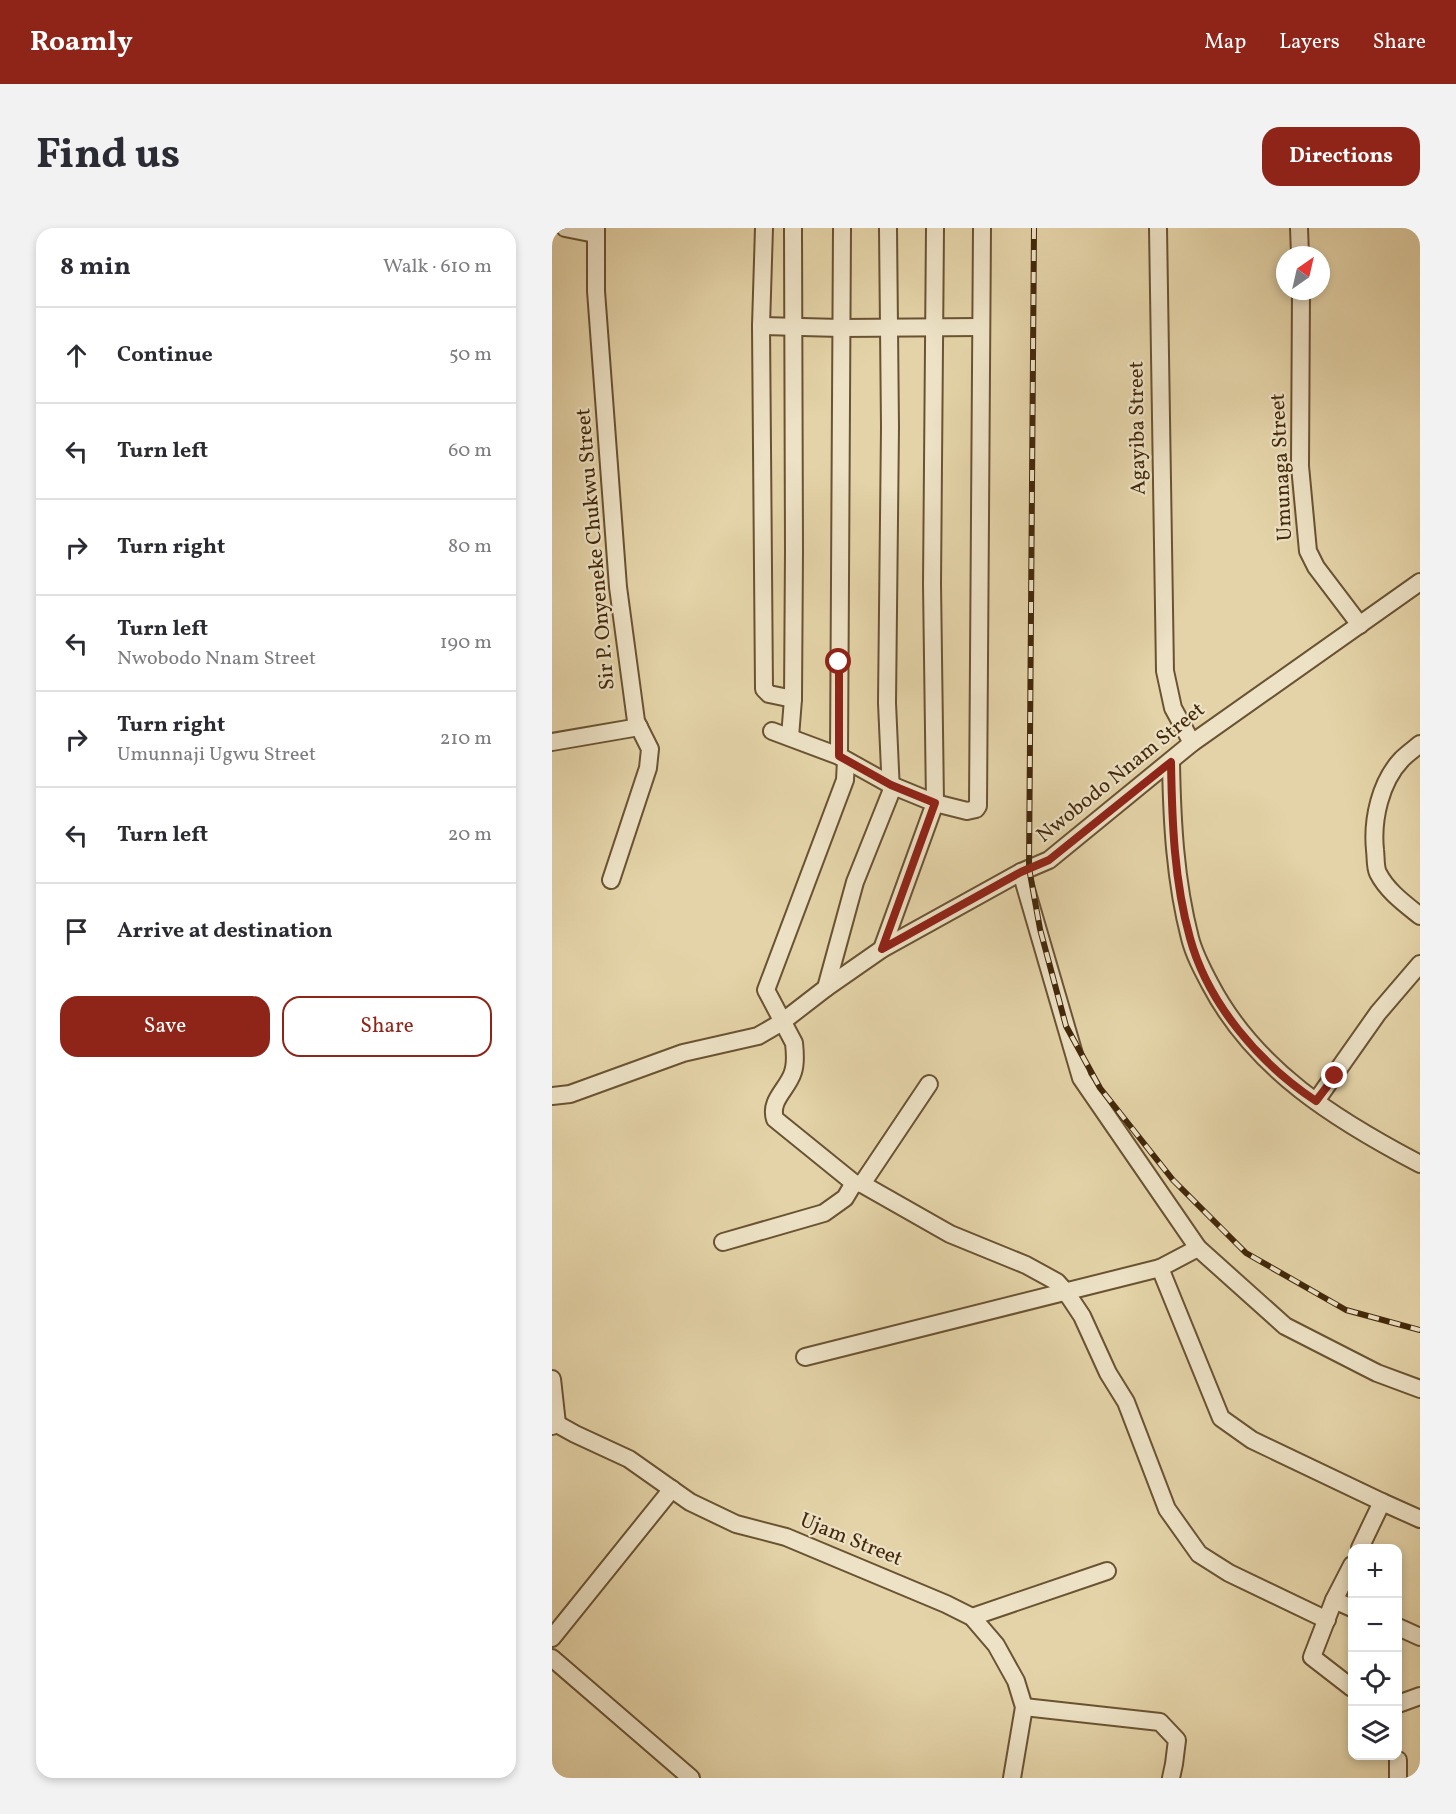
<!DOCTYPE html>
<html lang="en">
<head>
<meta charset="utf-8">
<style>
	:root { --surface:#fff; --page:#f2f2f3; --text:#2b2b33; --muted:#7c7c81; --line:#e1e1e2; --accent:#8f2418 }
	body { margin:0; font-family:Vollkorn,serif; background:var(--page); color:var(--text) }
	.controls { position:absolute; right:18px; bottom:18px; display:grid; overflow:hidden; border-radius:12px; box-shadow:0 3px 9px #0003 }
	.controls button { width:54px; height:54px; display:grid; place-items:center; padding:0; border:0; border-bottom:2px solid var(--line); background:var(--surface); color:var(--text); font:30px sans-serif }
	.compass { position:absolute; left:724px; top:18px; width:54px; height:54px; border-radius:50%; background:var(--surface); box-shadow:0 3px 9px #0003; rotate:34deg }
	.stop { position:absolute; width:18px; height:18px; margin:-14px; border:4px solid #8f2418; border-radius:50%; background:#fff }
	.stop.end { background:#8f2418; border-color:#fff; box-shadow:0 2px 6px #0008 }
	.list { margin:0; padding:0; list-style:none }
	h2 { display:flex; justify-content:space-between; align-items:center; height:78px; margin:0; padding:0 24px; font-size:26px }
	h2 small { font-size:20px; font-weight:400; color:var(--muted) }
	.list li { display:grid; grid-template-columns:39px 1fr auto; gap:18px; align-items:center; box-sizing:border-box; height:96px; padding:0 24px; border-top:2px solid var(--line) }
	.list b { display:block; font-size:22px; white-space:nowrap }
	.list p { margin:0; font-size:20px; white-space:nowrap; color:var(--muted) }
	.list em { font-size:20px; font-style:normal; color:var(--muted) }
	.actions { display:flex; gap:12px; padding:18px 24px }
	.actions a { flex:1; padding:14px 0; border:2px solid var(--accent); border-radius:18px; text-align:center; font-size:21px; color:var(--accent) }
	.actions .main { background:var(--accent); color:#fff }
	.icon { flex:none; width:33px; height:33px; fill:none; stroke:currentColor; stroke-width:2; stroke-linecap:round; stroke-linejoin:round }
	.map { position:relative; flex:none; width:868px; height:1550px; overflow:hidden; border-radius:18px }
	header { display:flex; align-items:center; gap:36px; box-sizing:border-box; height:84px; padding:0 30px; background:var(--accent); color:#fff }
	header strong { font-size:28px }
	nav { display:flex; gap:33px; margin-inline-start:auto; font-size:21px }
	.intro { display:flex; align-items:center; justify-content:space-between; box-sizing:border-box; height:144px; padding:0 36px }
	h1 { margin:0; font-size:42px }
	.button { padding:15px 27px; border-radius:18px; background:var(--accent); color:#fff; font-size:21px; font-weight:700 }
	main { display:flex; gap:36px; padding:0 36px }
	aside { flex:1; background:var(--surface); border-radius:18px; box-shadow:0 3px 9px #0003 }
	.map>svg:first-child { display:block }
	.lines { fill:none; stroke-linecap:round; stroke-linejoin:round }
	.minor-casing { stroke:#6a5332; stroke-width:20 }
	.minor { stroke:#ede2c6; stroke-width:16 }
	.rail-casing { stroke:#42280a; stroke-width:6 }
	.rail { stroke:#ede2c6; stroke-width:4; stroke-dasharray:11; stroke-linecap:butt }
	.route { stroke:#8f2418; stroke-width:8 }
	.labels { text-anchor:middle; dominant-baseline:central; stroke-width:4.5; stroke-linejoin:round; paint-order:stroke }
	.street-label { font-size:21px; fill:#42280a; stroke:#ede2c6 }
</style>
</head>
<body>
<header>
<strong>Roamly</strong>
<nav><a>Map</a><a>Layers</a><a>Share</a></nav>
</header>
<div class="intro"><h1>Find us</h1><a class="button">Directions</a></div>
<main>
<aside>
<h2>8 min<small>Walk · 610 m</small></h2>
<ul class="list">
<li><svg class="icon" aria-label="ahead" viewBox="0 0 24 24"><path d="M12 20V5M6 11l6-6 6 6"/></svg><div><b>Continue</b></div><em>50 m</em></li>
<li><svg class="icon" aria-label="left" viewBox="0 0 24 24"><path d="M17 20v-9H6M10 6l-5 5 5 5"/></svg><div><b>Turn left</b></div><em>60 m</em></li>
<li><svg class="icon" aria-label="right" viewBox="0 0 24 24"><path d="M7 20v-9h11M14 6l5 5-5 5"/></svg><div><b>Turn right</b></div><em>80 m</em></li>
<li><svg class="icon" aria-label="left" viewBox="0 0 24 24"><path d="M17 20v-9H6M10 6l-5 5 5 5"/></svg><div><b>Turn left</b><p>Nwobodo Nnam Street</p></div><em>190 m</em></li>
<li><svg class="icon" aria-label="right" viewBox="0 0 24 24"><path d="M7 20v-9h11M14 6l5 5-5 5"/></svg><div><b>Turn right</b><p>Umunnaji Ugwu Street</p></div><em>210 m</em></li>
<li><svg class="icon" aria-label="left" viewBox="0 0 24 24"><path d="M17 20v-9H6M10 6l-5 5 5 5"/></svg><div><b>Turn left</b></div><em>20 m</em></li>
<li><svg class="icon" aria-label="arrive" viewBox="0 0 24 24"><path d="M6 21V4h12l-3 4 3 4H6"/></svg><div><b>Arrive at destination</b></div></li>
</ul>
<div class="actions"><a class="main">Save</a><a>Share</a></div>
</aside>
<div class="map">
<svg width="868" height="1550" viewBox="0 0 868 1550">
	<rect width="100%" height="100%" fill="#e4d3a8"/>
	<filter id="stains"><feTurbulence type="fractalNoise" baseFrequency=".00333" numOctaves="4"/><feColorMatrix values="0 0 0 0 .2 0 0 0 0 .09 0 0 0 0 .02 0 0 0 .5 -.17"/></filter>
	<radialGradient id="worn" r=".72"><stop offset=".6" stop-color="#630" stop-opacity="0"/><stop offset="1" stop-color="#630" stop-opacity=".3"/></radialGradient>
	<g class="lines">
		<defs>
			<g id="minor">
				<path d="M 13,0 L 43,6"/>
				<path d="M 44,0 L 44,63 L 66,359 L 84,493 L 98,521 L 96,540 L 59,652"/>
				<path d="M 212,0 L 209,98 L 212,461 L 217,466 L 241,471"/>
				<path d="M 606,0 L 613,443 L 621,480 L 640,515"/>
				<path d="M 747,0 L 748,27"/>
				<path d="M 749,63 L 748,238 L 756,323 L 764,339 L 808,397"/>
				<path d="M 209,98 L 289,100 L 429,99"/>
				<path d="M 220,503 L 287,528 L 339,557 L 383,575 L 415,583 L 424,581 L 426,578 L 430,0"/>
				<path d="M 238,509 L 241,471 L 242,323 L 241,0"/>
				<path d="M 0,514 L 87,499"/>
				<path d="M 868,516 C 862,521 855,526 850,531 C 828,554 820,592 823,622 C 824,629 823,639 826,645 C 835,663 853,676 868,688"/>
				<path d="M 287,528 L 290,0"/>
				<path d="M 294,533 L 293,552 L 214,762 L 242,815 C 243,824 244,835 241,844 C 236,861 217,872 223,891 L 302,955 L 310,956 L 398,1006 L 474,1037 L 505,1054 L 514,1064 L 530,1088 L 556,1145 L 574,1174 L 615,1281 L 647,1326 L 677,1345 L 775,1392"/>
				<path d="M 619,534 C 620,593 623,652 638,710 C 642,726 650,741 658,756 C 703,842 784,892 868,936"/>
				<path d="M 469,644 L 529,850 L 646,1020 L 733,1098 L 825,1145 L 868,1161"/>
				<path d="M 330,721 L 383,575 L 380,356 L 383,0"/>
				<path d="M 274,760 L 303,654 L 339,564 L 335,475 L 338,199 L 336,0"/>
				<path d="M 0,868 L 18,866 L 131,825 L 206,808 L 230,794 L 274,760 L 330,721 L 469,644 L 497,632 L 640,515 L 868,354"/>
				<path d="M 764,873 L 826,785 L 868,736"/>
				<path d="M 310,956 L 377,856"/>
				<path d="M 171,1014 L 272,985 L 293,970 L 302,955"/>
				<path d="M 608,1040 L 669,1190 L 700,1212 L 830,1274"/>
				<path d="M 253,1129 L 608,1040 L 646,1020"/>
				<path d="M 0,1151 L 5,1196 L 0,1198"/>
				<path d="M 5,1196 L 23,1206 L 77,1231 L 138,1274 L 184,1296 L 234,1309 L 394,1376 L 420,1389 L 444,1417 L 464,1453 L 472,1479 L 460,1550"/>
				<path d="M 808,1320 L 830,1274 L 868,1291"/>
				<path d="M 800,1337 L 782,1372 L 760,1429 L 800,1460"/>
				<path d="M 782,1372 L 800,1380"/>
				<path d="M 420,1389 L 555,1343"/>
				<path d="M 846,1399 L 868,1409"/>
				<path d="M 0,1410 L 120,1261"/>
				<path d="M 0,1430 L 139,1550"/>
				<path d="M 846,1476 L 868,1468"/>
				<path d="M 472,1479 L 608,1494 L 625,1512 L 622,1536 L 619,1550"/>
				<path d="M 846,1532 L 846,1550"/>
			</g>
		</defs>
		<use href="#minor" class="minor-casing"/>
		<use href="#minor" class="minor"/>
		<defs>
			<path id="rail" d="M 482,0 L 477,640 L 488,701 L 514,798 L 548,860 L 621,952 L 694,1025 L 794,1082 L 868,1102"/>
		</defs>
		<use href="#rail" class="rail-casing"/>
		<use href="#rail" class="rail"/>
	</g>
	<g class="lines">
		<path class="route" d="M 287,434 L 287,528 L 339,557 L 383,575 L 330,721 L 469,644 L 497,632 L 619,534 C 620,593 622,653 638,710 C 656,776 708,836 764,873 L 783,848"/>
	</g>
	<g class="labels">
		<g class="street-label">
			<text transform="translate(586 200) rotate(-91)">Agayiba Street</text>
			<text transform="translate(730 239) rotate(-93)">Umunaga Street</text>
			<text transform="translate(44 321) rotate(-95)">Sir P. Onyeneke Chukwu Street</text>
			<text transform="translate(569 545) rotate(-39)">Nwobodo Nnam Street</text>
			<text transform="translate(299 1312) rotate(22)">Ujam Street</text>
		</g>
	</g>
	<rect width="100%" height="100%" filter="url(#stains)"/>
	<rect width="100%" height="100%" fill="url(#worn)"/>
</svg>
<div class="controls">
<button>+</button>
<button>−</button>
<button><svg class="icon" aria-label="locate" viewBox="0 0 24 24"><circle cx="12" cy="12" r="6"/><path d="M12 2v4M12 18v4M2 12h4M18 12h4"/></svg></button>
<button><svg class="icon" aria-label="layers" viewBox="0 0 24 24"><path d="M12 4l9 5-9 5-9-5zM3 14l9 5 9-5"/></svg></button>
</div>
<svg class="compass" viewBox="-18 -18 36 36"><path d="M0-13l5 13h-10z" fill="#e53935"/><path d="M0 13l5-13h-10z" fill="#7c7c81"/></svg>
<div class="stop" style="left:287px;top:434px"></div>
<div class="stop end" style="left:783px;top:848px"></div>
</div>
</main>
</body>
</html>
